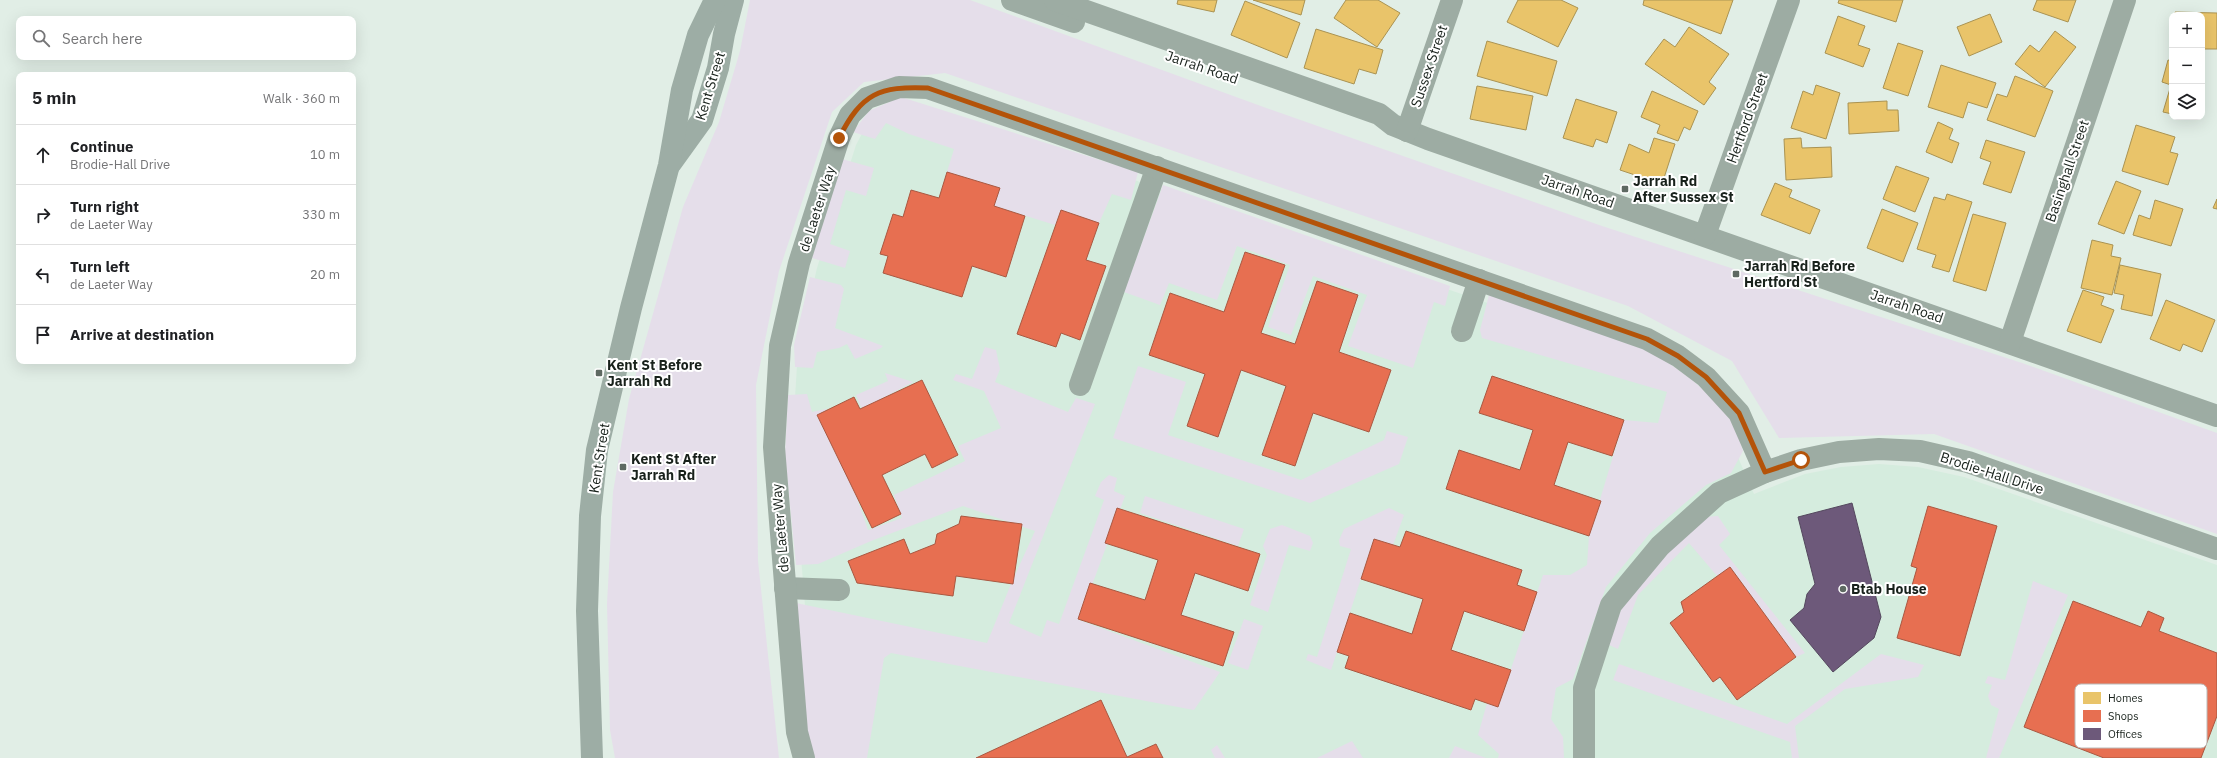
<!DOCTYPE html>
<html lang="en">
<head>
<meta charset="utf-8">
<style>
	:root { --surface:#fff; --page:#f2f2f2; --text:#202124; --muted:#757577; --line:#e0e0e0 }
	body { margin:0; font-family:"IBM Plex Sans",sans-serif; background:var(--page); color:var(--text) }
	.controls { position:absolute; right:12px; top:12px; display:grid; overflow:hidden; border-radius:8px; box-shadow:0 4px 16px #0002 }
	.controls button { width:36px; height:36px; display:grid; place-items:center; padding:0; border:0; border-bottom:1px solid var(--line); background:var(--surface); color:var(--text); font:20px sans-serif }
	.stop { position:absolute; width:12px; height:12px; margin:-9px; border:3px solid #b45309; border-radius:50%; background:#fff }
	.stop.end { background:#b45309; border-color:#fff; box-shadow:0 1px 4px #0008 }
	.list { margin:0; padding:0; list-style:none }
	h2 { display:flex; justify-content:space-between; align-items:center; height:52px; margin:0; padding:0 16px; font-size:17px }
	h2 small { font-size:13px; font-weight:400; color:var(--muted) }
	.list li { display:grid; grid-template-columns:26px 1fr auto; gap:12px; align-items:center; box-sizing:border-box; height:60px; padding:0 16px; border-top:1px solid var(--line) }
	.list b { display:block; font-size:15px; white-space:nowrap }
	.list p { margin:0; font-size:13px; white-space:nowrap; color:var(--muted) }
	.list em { font-size:13px; font-style:normal; color:var(--muted) }
	.icon { flex:none; width:22px; height:22px; fill:none; stroke:currentColor; stroke-width:2; stroke-linecap:round; stroke-linejoin:round }
	.map { position:relative; flex:none; width:2217px; height:758px; overflow:hidden }
	.search { position:absolute; background:var(--surface); box-shadow:0 4px 16px #0002; left:16px; top:16px; width:340px; height:44px; display:flex; align-items:center; gap:10px; box-sizing:border-box; padding:0 14px; border-radius:8px; color:var(--muted); font-size:15px }
	.panel { position:absolute; background:var(--surface); box-shadow:0 4px 16px #0002; left:16px; top:72px; width:340px; height:292px; border-radius:8px }
	.map>svg:first-child { display:block }
	.built { fill:#d5ecde }
	.green { fill:#e5deea }
	.homes { fill:#e9c46a; stroke:#aa9352 }
	.shops { fill:#e76f51; stroke:#a95841 }
	.offices { fill:#6d597a; stroke:#54485e }
	.lines { fill:none; stroke-linecap:round; stroke-linejoin:round }
	.minor { stroke:#9daca3; stroke-width:22 }
	.major { stroke:#9dada5; stroke-width:22 }
	.route { stroke:#b45309; stroke-width:5 }
	.poi-dot { fill:#5e6962; stroke:#fff; stroke-width:1.5 }
	.labels { text-anchor:middle; dominant-baseline:central; stroke-width:4; stroke-linejoin:round; paint-order:stroke }
	.street-label { font-size:14px; fill:#18211b; stroke:#fff }
	.poi-label { font-size:14px; font-weight:bold; fill:#18211b; stroke:#fff; text-anchor:start }
	.key { fill:#fff; stroke:#babcbb; stroke-width:1 }
	.key-label { font-size:11px; fill:#18211b }
</style>
</head>
<body>
<div class="map">
<svg width="2217" height="758" viewBox="0 0 2217 758">
	<rect width="100%" height="100%" fill="#e1eee6"/>
	<path class="built" d="M 925,107 L 1639,356 L 1723,423 L 1754,494 L 1805,474 L 1841,467 L 1879,464 L 1918,467 L 1964,477 L 2217,565 L 2217,758 L 823,758 L 815,728 L 792,447 L 798,349 L 817,268 L 856,145 L 866,126 Z"/>
	<g class="green">
		<path d="M 750,0 L 970,0 L 1269,109 L 1602,226 L 2022,363 L 2217,433 L 2217,534 L 1934,434 L 1779,438 L 1732,361 L 1628,306 L 945,73 L 864,82 L 832,112 L 779,271 L 756,385 L 758,561 L 779,758 L 615,758 L 610,730 L 607,604 L 613,492 L 629,399 L 683,207 L 719,122 L 740,51 Z"/>
		<path d="M 901,97 L 1138,172 L 1131,200 L 1112,194 L 1099,223 L 1061,210 L 1055,225 L 994,206 L 1000,188 L 947,172 L 954,149 L 909,134 L 886,123 L 875,139 L 853,132 L 869,111 Z"/>
		<path d="M 842,159 L 874,168 L 866,196 L 846,190 L 830,244 L 850,251 L 845,268 L 812,258 Z"/>
		<path d="M 1163,185 L 1450,286 L 1445,306 L 1434,302 L 1413,368 L 1348,346 L 1367,295 L 1313,276 L 1291,335 L 1268,327 L 1290,265 L 1237,246 L 1217,300 L 1169,283 L 1160,305 L 1124,292 Z"/>
		<path d="M 810,277 L 841,285 L 844,289 L 835,328 L 883,346 L 881,348 L 855,359 L 847,344 L 839,348 L 817,352 L 813,368 L 795,367 L 794,345 Z"/>
		<path d="M 1489,295 L 1591,328 L 1657,355 L 1690,378 L 1720,405 L 1735,426 L 1743,451 L 1731,473 L 1706,485 L 1650,533 L 1606,587 L 1573,679 L 1556,688 L 1551,719 L 1563,737 L 1564,758 L 1498,758 L 1499,754 L 1478,735 L 1487,703 L 1498,707 L 1543,575 L 1570,575 L 1587,565 L 1589,536 L 1624,420 L 1658,423 L 1667,392 L 1482,338 L 1480,330 Z"/>
		<path d="M 985,347 L 996,350 L 1000,369 L 995,382 L 1068,412 L 1076,398 L 1095,404 L 1009,623 L 1041,637 L 1047,620 L 1059,624 L 1104,500 L 1095,496 L 1101,482 L 1109,475 L 1117,478 L 1114,491 L 1125,496 L 1079,620 L 1220,672 L 1194,710 L 891,653 L 884,658 L 867,758 L 811,758 L 807,739 L 796,603 L 987,643 L 1011,584 L 1035,531 L 963,506 L 871,541 L 818,564 L 796,565 L 785,455 L 788,395 L 807,394 L 812,412 L 826,409 L 868,530 L 902,518 L 894,495 L 965,461 L 958,446 L 1001,428 L 984,391 L 953,380 L 956,374 L 972,379 Z"/>
		<path d="M 1138,366 L 1186,382 L 1168,435 L 1301,480 L 1384,440 L 1387,431 L 1408,437 L 1399,464 L 1310,503 L 1113,438 Z"/>
		<path d="M 885,373 L 913,382 L 862,409 L 856,395 L 888,381 Z"/>
		<path d="M 1145,496 L 1244,529 L 1238,546 L 1140,513 Z"/>
		<path d="M 1389,508 L 1404,515 L 1393,545 L 1374,539 L 1331,670 L 1306,660 L 1308,654 L 1317,657 L 1351,549 L 1340,546 L 1339,540 L 1344,529 Z"/>
		<path d="M 1718,516 L 1730,534 L 1719,545 L 1805,653 L 1796,657 L 1730,567 L 1717,576 L 1689,543 L 1638,595 L 1618,649 L 1607,644 L 1627,595 L 1669,548 L 1705,517 Z"/>
		<path d="M 1282,525 L 1310,536 L 1313,543 L 1310,551 L 1289,545 L 1268,612 L 1250,605 L 1267,555 L 1263,546 L 1270,529 Z"/>
		<path d="M 2033,581 L 2068,595 L 1999,758 L 1986,758 L 1999,709 L 1991,705 L 1988,696 L 1992,685 L 1985,683 L 1988,676 L 2005,680 Z"/>
		<path d="M 1244,619 L 1263,626 L 1248,670 L 1228,663 Z"/>
		<path d="M 1881,654 L 1924,665 L 1918,677 L 1845,689 L 1795,726 L 1799,758 L 1792,758 L 1790,742 L 1613,680 L 1619,664 L 1787,724 Z"/>
		<path d="M 1352,741 L 1363,758 L 1317,758 Z"/>
		<path d="M 1217,745 L 1225,758 L 1215,758 L 1211,750 Z"/>
		<path d="M 1455,746 L 1486,758 L 1449,758 Z"/>
	</g>
	<g class="homes">
		<path d="M 1178,0 L 1217,0 L 1214,12 L 1177,4 Z"/>
		<path d="M 1253,0 L 1305,0 L 1301,15 Z"/>
		<path d="M 1346,0 L 1378,0 L 1400,13 L 1377,47 L 1334,18 Z"/>
		<path d="M 1518,0 L 1561,0 L 1578,8 L 1558,47 L 1507,22 Z"/>
		<path d="M 1644,0 L 1733,0 L 1721,34 L 1643,5 Z"/>
		<path d="M 1839,0 L 1903,0 L 1896,22 L 1838,3 Z"/>
		<path d="M 2037,0 L 2076,0 L 2068,22 L 2033,10 Z"/>
		<path d="M 1245,1 L 1300,23 L 1287,58 L 1231,35 Z"/>
		<path d="M 2175,12 L 2217,13 L 2217,49 L 2202,49 L 2202,15 L 2175,15 Z"/>
		<path d="M 1990,14 L 2002,42 L 1969,56 L 1957,27 Z"/>
		<path d="M 1838,16 L 1865,26 L 1858,45 L 1870,49 L 1863,67 L 1825,53 Z"/>
		<path d="M 1689,27 L 1729,54 L 1709,82 L 1716,88 L 1704,105 L 1645,64 L 1664,39 L 1675,47 Z"/>
		<path d="M 1316,29 L 1383,50 L 1376,74 L 1359,69 L 1354,84 L 1304,68 Z"/>
		<path d="M 2055,31 L 2076,47 L 2045,87 L 2015,64 L 2030,45 L 2039,52 Z"/>
		<path d="M 1487,41 L 1557,61 L 1547,96 L 1477,76 Z"/>
		<path d="M 1898,43 L 1923,51 L 1908,96 L 1883,88 Z"/>
		<path d="M 2168,60 L 2172,61 L 2172,114 L 2163,112 L 2171,85 L 2162,82 Z"/>
		<path d="M 1941,65 L 1996,83 L 1987,108 L 1968,102 L 1963,118 L 1928,107 Z"/>
		<path d="M 2015,76 L 2053,91 L 2035,137 L 1987,120 L 1997,94 L 2007,97 Z"/>
		<path d="M 1816,85 L 1840,93 L 1826,139 L 1791,128 L 1803,91 L 1813,95 Z"/>
		<path d="M 1477,86 L 1533,96 L 1526,130 L 1470,119 Z"/>
		<path d="M 1652,91 L 1698,111 L 1690,130 L 1684,127 L 1678,141 L 1657,133 L 1660,125 L 1641,117 Z"/>
		<path d="M 1576,99 L 1617,112 L 1607,143 L 1596,139 L 1593,147 L 1563,138 Z"/>
		<path d="M 1887,101 L 1887,110 L 1898,110 L 1899,131 L 1849,134 L 1848,103 Z"/>
		<path d="M 1938,122 L 1953,129 L 1949,139 L 1959,143 L 1952,163 L 1926,152 Z"/>
		<path d="M 2136,125 L 2175,137 L 2170,152 L 2178,154 L 2168,185 L 2122,171 Z"/>
		<path d="M 1654,138 L 1675,144 L 1662,184 L 1620,170 L 1629,144 L 1649,153 Z"/>
		<path d="M 1801,138 L 1802,148 L 1831,147 L 1832,177 L 1786,180 L 1784,139 Z"/>
		<path d="M 1986,140 L 2025,152 L 2011,193 L 1983,184 L 1991,162 L 1980,158 Z"/>
		<path d="M 1896,166 L 1929,178 L 1915,212 L 1883,199 Z"/>
		<path d="M 2116,181 L 2141,191 L 2124,234 L 2098,224 Z"/>
		<path d="M 1775,183 L 1792,190 L 1789,197 L 1820,210 L 1810,234 L 1761,215 Z"/>
		<path d="M 1947,194 L 1972,202 L 1949,272 L 1932,267 L 1936,255 L 1917,249 L 1934,197 L 1945,200 Z"/>
		<path d="M 2217,199 L 2217,209 L 2213,208 Z"/>
		<path d="M 2155,200 L 2183,209 L 2171,246 L 2133,235 L 2139,215 L 2150,219 Z"/>
		<path d="M 1882,209 L 1918,223 L 1903,262 L 1867,248 Z"/>
		<path d="M 1973,214 L 2006,223 L 1986,291 L 1953,281 Z"/>
		<path d="M 2092,240 L 2113,245 L 2111,256 L 2121,258 L 2112,295 L 2081,288 Z"/>
		<path d="M 2120,265 L 2161,274 L 2152,316 L 2121,309 L 2124,295 L 2114,293 Z"/>
		<path d="M 2083,290 L 2104,297 L 2101,305 L 2114,310 L 2101,343 L 2067,331 Z"/>
		<path d="M 2166,300 L 2215,320 L 2202,352 L 2183,344 L 2180,351 L 2150,339 Z"/>
	</g>
	<g class="shops">
		<path d="M 947,172 L 1000,188 L 994,206 L 1025,216 L 1006,277 L 972,266 L 962,297 L 883,273 L 888,256 L 880,254 L 893,214 L 903,217 L 911,190 L 939,198 Z"/>
		<path d="M 1061,210 L 1099,223 L 1086,260 L 1106,266 L 1080,340 L 1061,333 L 1056,347 L 1017,334 Z"/>
		<path d="M 1245,252 L 1285,265 L 1261,333 L 1295,344 L 1317,281 L 1358,295 L 1339,352 L 1391,370 L 1369,432 L 1313,413 L 1295,466 L 1262,455 L 1286,386 L 1241,370 L 1218,437 L 1187,426 L 1205,374 L 1149,355 L 1170,293 L 1224,312 Z"/>
		<path d="M 1492,376 L 1624,420 L 1612,456 L 1568,442 L 1554,485 L 1601,501 L 1589,536 L 1446,489 L 1459,450 L 1520,470 L 1533,430 L 1479,413 Z"/>
		<path d="M 922,380 L 958,455 L 932,468 L 925,454 L 882,475 L 901,514 L 872,528 L 817,415 L 854,397 L 860,409 Z"/>
		<path d="M 1928,506 L 1997,526 L 1960,656 L 1897,638 L 1917,568 L 1911,566 Z"/>
		<path d="M 1117,508 L 1260,554 L 1248,591 L 1195,573 L 1181,615 L 1234,632 L 1223,666 L 1078,619 L 1090,583 L 1145,600 L 1158,560 L 1105,543 Z"/>
		<path d="M 961,516 L 1022,524 L 1013,584 L 956,576 L 953,596 L 857,583 L 848,561 L 904,539 L 910,554 L 935,544 L 937,534 L 959,524 Z"/>
		<path d="M 1406,531 L 1522,570 L 1517,585 L 1537,592 L 1524,631 L 1464,611 L 1451,650 L 1511,670 L 1498,707 L 1475,699 L 1471,710 L 1345,668 L 1349,656 L 1337,652 L 1350,613 L 1412,634 L 1423,599 L 1361,579 L 1374,539 L 1400,547 Z"/>
		<path d="M 1730,567 L 1796,657 L 1737,700 L 1720,677 L 1713,682 L 1670,623 L 1684,612 L 1681,602 Z"/>
		<path d="M 2073,601 L 2141,627 L 2148,611 L 2164,618 L 2159,631 L 2217,653 L 2217,716 L 2201,758 L 2104,758 L 2024,727 Z"/>
		<path d="M 1101,700 L 1127,757 L 1156,744 L 1163,758 L 976,758 Z"/>
	</g>
	<path class="offices" d="M 1852,503 L 1881,617 L 1874,638 L 1833,672 L 1790,620 L 1804,608 L 1807,594 L 1815,584 L 1798,517 Z"/>
	<g class="lines">
		<g class="minor">
			<path d="M 1012,0 L 1074,22"/>
			<path d="M 1055,0 L 1379,114 L 1393,125 L 1428,139 L 2217,416"/>
			<path d="M 1407,131 L 1452,0"/>
			<path d="M 1705,235 L 1789,0"/>
			<path d="M 1462,331 L 1479,280"/>
			<path d="M 2010,342 L 2125,0"/>
			<path d="M 1080,385 L 1157,167"/>
			<path d="M 785,588 L 839,590"/>
			<path d="M 804,758 L 797,732 L 774,447 L 780,346 L 799,263 L 839,138 L 850,115 L 867,98 L 899,87 L 928,88 L 1647,339 L 1678,356 L 1706,377 L 1739,413 L 1765,472"/>
			<path d="M 1584,758 L 1584,688 L 1611,605 L 1660,546 L 1719,493 L 1765,472 L 1801,460 L 1839,452 L 1879,449 L 1920,451 L 1968,462 L 2217,549"/>
		</g>
		<g class="major">
			<path d="M 671,163 L 702,120 L 718,68 L 724,34 L 733,0"/>
			<path d="M 592,758 L 587,611 L 590,516 L 597,450 L 631,308 L 669,165 L 682,90 L 698,35 L 715,0"/>
		</g>
	</g>
	<g class="lines">
		<path class="route" d="M 839,138 C 862,93 879,86 928,88 L 1647,339 L 1678,356 L 1706,377 L 1739,413 L 1765,472 L 1801,460"/>
	</g>
	<g class="poi-dot">
		<rect x="1621" y="185" width="8" height="8" rx="2"/>
		<rect x="1732" y="270" width="8" height="8" rx="2"/>
		<rect x="595" y="369" width="8" height="8" rx="2"/>
		<rect x="619" y="463" width="8" height="8" rx="2"/>
		<circle cx="1843" cy="589" r="4"/>
	</g>
	<g class="labels">
		<g class="street-label">
			<text transform="translate(1429 66) rotate(-71)">Sussex Street</text>
			<text transform="translate(1202 67) rotate(19)">Jarrah Road</text>
			<text transform="translate(710 86) rotate(-73)">Kent Street</text>
			<text transform="translate(1747 118) rotate(-70)">Hertford Street</text>
			<text transform="translate(2067 171) rotate(-71)">Basinghall Street</text>
			<text transform="translate(1578 191) rotate(19)">Jarrah Road</text>
			<text transform="translate(817 209) rotate(-72)">de Laeter Way</text>
			<text transform="translate(1907 306) rotate(19)">Jarrah Road</text>
			<text transform="translate(599 458) rotate(-81)">Kent Street</text>
			<text transform="translate(1992 473) rotate(18)">Brodie-Hall Drive</text>
			<text transform="translate(780 528) rotate(-95)">de Laeter Way</text>
		</g>
		<g class="poi-label">
			<text x="1633" y="181">Jarrah Rd<tspan x="1633" dy="16">After Sussex St</tspan></text>
			<text x="1744" y="266">Jarrah Rd Before<tspan x="1744" dy="16">Hertford St</tspan></text>
			<text x="607" y="365">Kent St Before<tspan x="607" dy="16">Jarrah Rd</tspan></text>
			<text x="631" y="459">Kent St After<tspan x="631" dy="16">Jarrah Rd</tspan></text>
			<text x="1851" y="589">Btab House</text>
		</g>
	</g>
	<rect x="2075" y="684" width="132" height="64" rx="6" class="key"/>
	<rect x="2083" y="692" width="18" height="12" fill="#e9c46a"/>
	<rect x="2083" y="710" width="18" height="12" fill="#e76f51"/>
	<rect x="2083" y="728" width="18" height="12" fill="#6d597a"/>
	<g class="key-label">
		<text x="2108" y="702">Homes</text>
		<text x="2108" y="720">Shops</text>
		<text x="2108" y="738">Offices</text>
	</g>
</svg>
<div class="controls">
<button>+</button>
<button>−</button>
<button><svg class="icon" aria-label="layers" viewBox="0 0 24 24"><path d="M12 4l9 5-9 5-9-5zM3 14l9 5 9-5"/></svg></button>
</div>
<div class="stop" style="left:1801px;top:460px"></div>
<div class="stop end" style="left:839px;top:138px"></div>
<div class="search"><svg class="icon" aria-label="search" viewBox="0 0 24 24"><circle cx="10" cy="10" r="6"/><path d="M15 15l6 6"/></svg>Search here</div>
<section class="panel">
<h2>5 min<small>Walk · 360 m</small></h2>
<ul class="list">
<li><svg class="icon" aria-label="ahead" viewBox="0 0 24 24"><path d="M12 20V5M6 11l6-6 6 6"/></svg><div><b>Continue</b><p>Brodie-Hall Drive</p></div><em>10 m</em></li>
<li><svg class="icon" aria-label="right" viewBox="0 0 24 24"><path d="M7 20v-9h11M14 6l5 5-5 5"/></svg><div><b>Turn right</b><p>de Laeter Way</p></div><em>330 m</em></li>
<li><svg class="icon" aria-label="left" viewBox="0 0 24 24"><path d="M17 20v-9H6M10 6l-5 5 5 5"/></svg><div><b>Turn left</b><p>de Laeter Way</p></div><em>20 m</em></li>
<li><svg class="icon" aria-label="arrive" viewBox="0 0 24 24"><path d="M6 21V4h12l-3 4 3 4H6"/></svg><div><b>Arrive at destination</b></div></li>
</ul>
</section>
</div>
</body>
</html>
